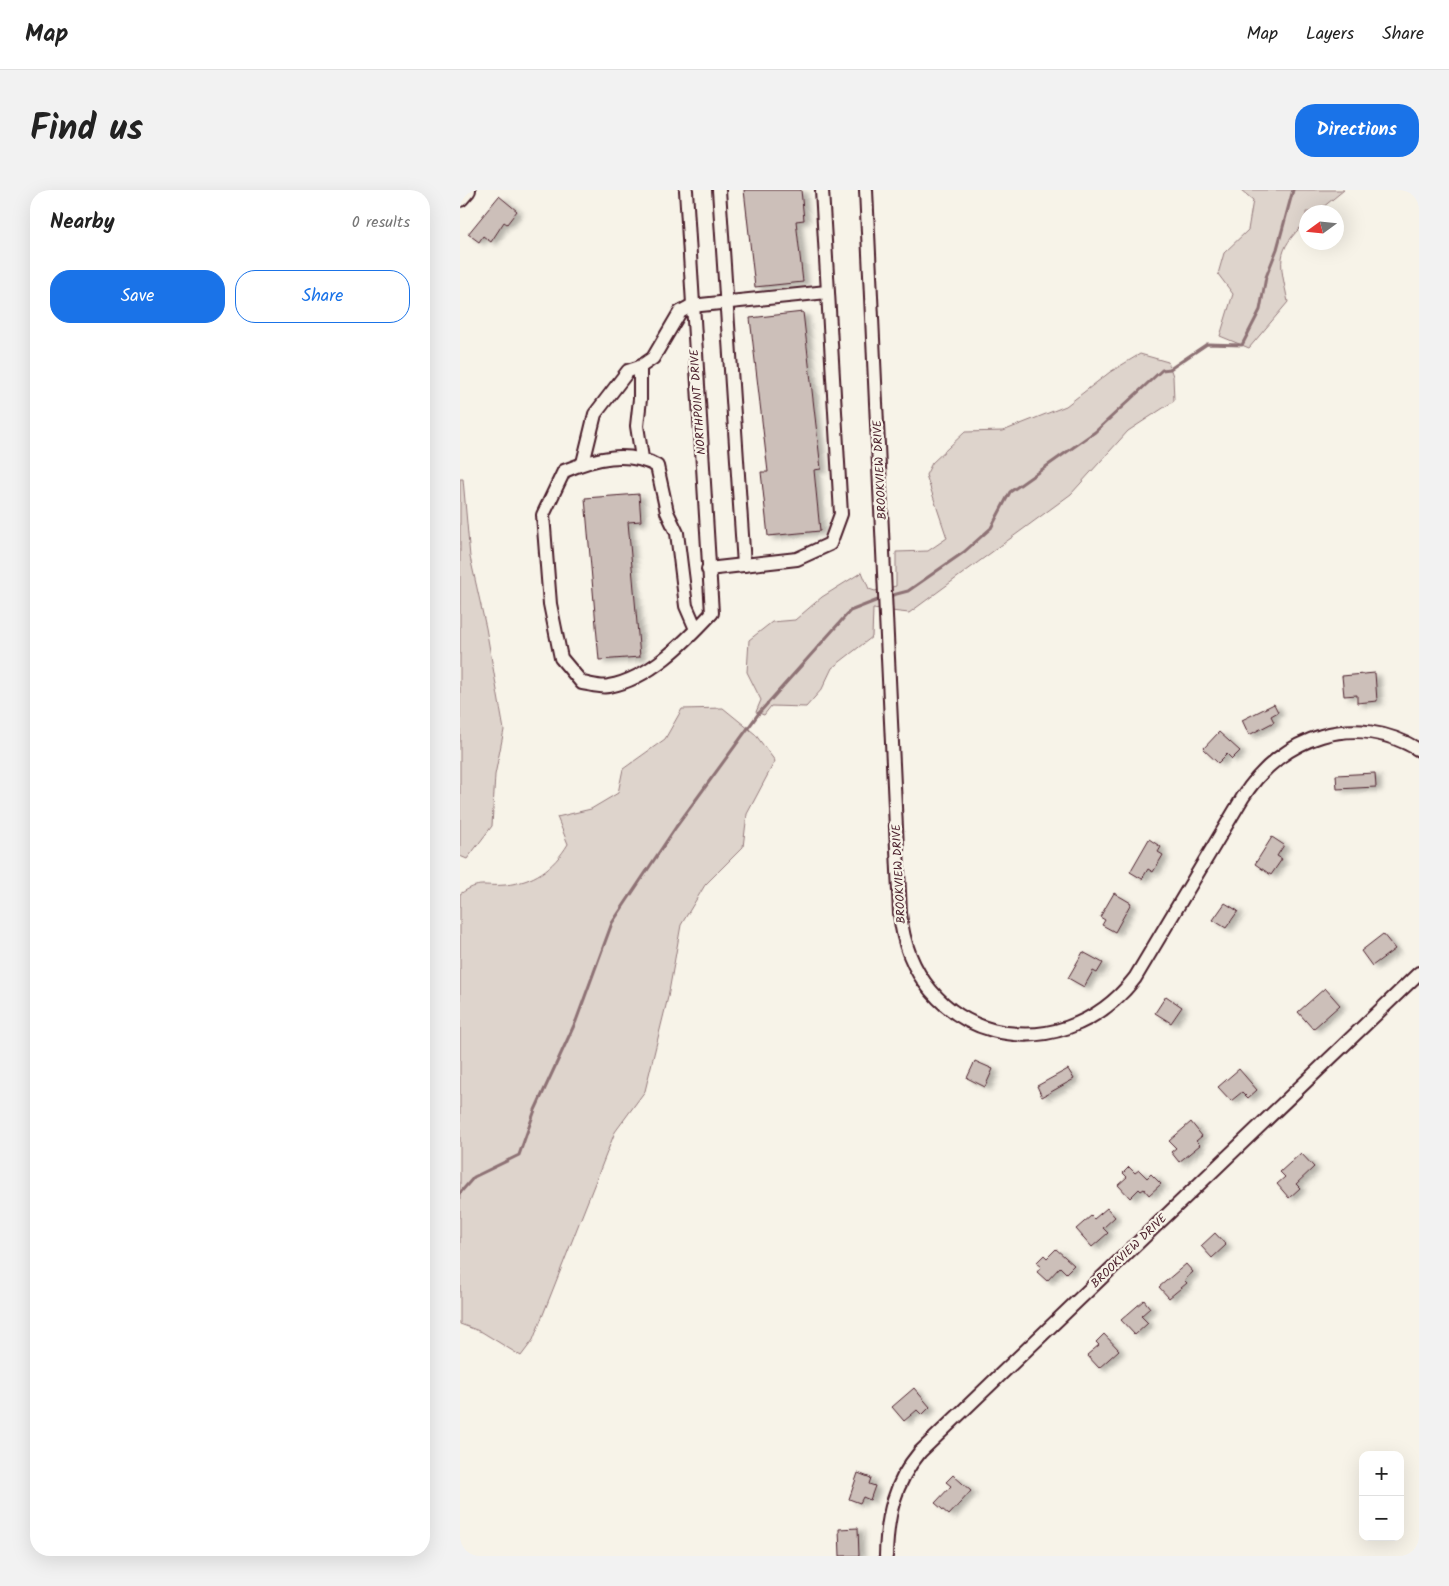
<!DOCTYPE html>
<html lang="en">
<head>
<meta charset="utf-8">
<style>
	:root { --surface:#fff; --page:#f2f2f2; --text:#222; --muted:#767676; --line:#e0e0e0; --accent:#1a73e8 }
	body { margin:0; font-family:Kalam,sans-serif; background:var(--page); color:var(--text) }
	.controls { position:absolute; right:15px; bottom:15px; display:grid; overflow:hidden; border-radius:10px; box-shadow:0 5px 20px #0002 }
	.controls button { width:45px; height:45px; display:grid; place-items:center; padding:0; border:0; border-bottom:1px solid var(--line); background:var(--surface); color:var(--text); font:25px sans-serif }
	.compass { position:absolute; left:839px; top:15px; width:45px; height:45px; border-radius:50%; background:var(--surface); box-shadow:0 5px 20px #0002; rotate:255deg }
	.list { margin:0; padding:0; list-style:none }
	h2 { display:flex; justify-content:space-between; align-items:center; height:65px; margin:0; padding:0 20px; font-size:21px }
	h2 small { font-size:16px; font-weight:400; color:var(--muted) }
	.actions { display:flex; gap:10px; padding:15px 20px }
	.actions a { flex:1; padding:11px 0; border:1px solid var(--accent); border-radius:20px; text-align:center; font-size:18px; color:var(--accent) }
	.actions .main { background:var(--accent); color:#fff }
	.map { position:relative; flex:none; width:959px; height:1366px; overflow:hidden; border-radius:20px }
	header { display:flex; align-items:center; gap:30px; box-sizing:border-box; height:70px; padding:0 25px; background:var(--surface); border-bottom:1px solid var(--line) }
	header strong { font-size:24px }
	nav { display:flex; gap:28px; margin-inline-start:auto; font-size:18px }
	.intro { display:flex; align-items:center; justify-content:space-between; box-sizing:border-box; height:120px; padding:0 30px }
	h1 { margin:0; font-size:35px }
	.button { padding:12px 22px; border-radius:20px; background:var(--accent); color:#fff; font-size:18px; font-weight:700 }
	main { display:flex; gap:30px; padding:0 30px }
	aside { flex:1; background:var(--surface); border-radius:20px; box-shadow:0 5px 20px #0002 }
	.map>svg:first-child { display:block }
	.green { fill:#ded4cc; stroke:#947a7c }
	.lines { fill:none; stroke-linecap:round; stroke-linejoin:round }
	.stream { stroke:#8e7275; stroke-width:3 }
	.building { fill:#ccbfb9; stroke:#4a1f2b; filter:url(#shadow) }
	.minor-casing { stroke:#4a1f2b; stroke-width:16 }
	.major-casing { stroke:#4a1f2b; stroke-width:20 }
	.minor { stroke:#f7f3e8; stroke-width:12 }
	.major { stroke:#f7f3e8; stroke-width:16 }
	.labels { text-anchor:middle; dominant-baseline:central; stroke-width:4.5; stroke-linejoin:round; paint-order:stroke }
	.street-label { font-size:12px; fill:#4a1f2b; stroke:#f7f3e8 }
</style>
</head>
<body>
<header>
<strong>Map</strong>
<nav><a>Map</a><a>Layers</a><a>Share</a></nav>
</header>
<div class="intro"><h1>Find us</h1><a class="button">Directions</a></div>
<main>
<aside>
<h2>Nearby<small>0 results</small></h2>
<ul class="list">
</ul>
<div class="actions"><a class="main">Save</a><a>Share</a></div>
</aside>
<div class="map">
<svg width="959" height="1366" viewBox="0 0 959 1366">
	<defs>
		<filter id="shadow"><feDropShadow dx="5.5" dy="3" stdDeviation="2.5" flood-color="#0004"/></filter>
	</defs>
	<rect width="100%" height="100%" fill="#f7f3e8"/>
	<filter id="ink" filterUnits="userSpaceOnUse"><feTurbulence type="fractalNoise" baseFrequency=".02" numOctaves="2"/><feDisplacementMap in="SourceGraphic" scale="10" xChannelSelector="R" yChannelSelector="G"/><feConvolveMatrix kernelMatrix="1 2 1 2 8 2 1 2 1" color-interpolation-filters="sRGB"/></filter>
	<g filter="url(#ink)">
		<g class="green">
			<path d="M 781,0 L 884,0 L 857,22 L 846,22 L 846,32 C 814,62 820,72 828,112 L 789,158 L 760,146 L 773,104 L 758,84 L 764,63 L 788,40 L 793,10 Z"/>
			<path d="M 680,164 L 708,172 L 713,186 L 714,211 L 668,241 L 611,304 L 449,423 L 413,419 L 412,447 L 372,478 L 362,499 L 346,517 L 311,516 L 304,525 L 296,522 L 301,510 L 287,482 L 289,450 L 312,432 L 335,430 L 362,407 L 402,382 L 409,399 L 415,401 L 436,396 L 436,362 L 468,361 L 487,348 L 466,285 L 472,273 L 505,242 L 543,241 L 606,216 L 650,182 Z"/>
			<path d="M 0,289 L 3,289 L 10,367 L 26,438 L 44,540 L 35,585 L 32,636 L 7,669 L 0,666 Z"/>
			<path d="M 263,518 L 295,544 L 315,571 L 287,624 L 283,657 L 245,695 L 221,735 L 208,807 L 185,901 L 155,942 L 73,1150 L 61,1166 L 22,1142 L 0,1134 L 0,704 C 21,690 22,697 45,695 C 74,692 93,679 108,654 L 97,627 L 131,619 L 158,603 L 163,579 L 205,549 L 222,519 Z"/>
		</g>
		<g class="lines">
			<g class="stream">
				<path d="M 429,406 L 448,401 L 504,362 L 531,338 L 550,302 L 635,242 L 702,180 L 710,179 L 747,154 L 782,155 L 800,120 L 806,87 L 817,59 L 833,0"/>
				<path d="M 0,1003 L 14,987 L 59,965 L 75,920 L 116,831 L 152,733 L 216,637 L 299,523 L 390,421 L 423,408"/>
			</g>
		</g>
		<g class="building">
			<path d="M 284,0 L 341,0 L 344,30 L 336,31 L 343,92 L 295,97 Z"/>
			<path d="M 39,6 L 57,21 L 47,34 L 44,32 L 31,52 L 23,46 L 19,52 L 8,44 Z"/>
			<path d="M 343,122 L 361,279 L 354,280 L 360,341 L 308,346 L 301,282 L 308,282 L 290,128 Z"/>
			<path d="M 179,304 L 181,331 L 168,332 L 180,467 L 139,470 L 125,308 Z"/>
			<path d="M 915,483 L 917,511 L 897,513 L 897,505 L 884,506 L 882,486 Z"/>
			<path d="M 814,514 L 818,522 L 811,526 L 814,532 L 789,545 L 782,530 Z"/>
			<path d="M 759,542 L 780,561 L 772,569 L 767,564 L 758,573 L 743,559 Z"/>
			<path d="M 915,583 L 916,597 L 877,599 L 876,585 Z"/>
			<path d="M 812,647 L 824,655 L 817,666 L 822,669 L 811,685 L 795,674 Z"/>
			<path d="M 689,649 L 701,657 L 698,662 L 703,665 L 693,682 L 688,679 L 682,689 L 670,682 Z"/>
			<path d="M 654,703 L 671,713 L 655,742 L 642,735 L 645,730 L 640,727 Z"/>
			<path d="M 765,713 L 778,721 L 766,738 L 753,730 Z"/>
			<path d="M 923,744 L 935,759 L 912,776 L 901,761 Z"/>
			<path d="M 623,762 L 643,773 L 637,783 L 633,781 L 624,797 L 608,788 Z"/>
			<path d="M 865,798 L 880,815 L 853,839 L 838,822 Z"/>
			<path d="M 706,806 L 722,817 L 711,833 L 695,823 Z"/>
			<path d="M 515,871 L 533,879 L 525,897 L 507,888 Z"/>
			<path d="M 608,879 L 614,889 L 582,907 L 577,896 Z"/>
			<path d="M 779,879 L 797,900 L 788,908 L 782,902 L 771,911 L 758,897 Z"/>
			<path d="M 731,932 L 742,946 L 736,951 L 740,955 L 719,972 L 711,962 L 716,958 L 709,951 Z"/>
			<path d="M 841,963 L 854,977 L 836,994 L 840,998 L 829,1008 L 817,994 L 825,987 L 820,982 Z"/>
			<path d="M 669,977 L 675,983 L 679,980 L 687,988 L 691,984 L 701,994 L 689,1005 L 684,999 L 681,1001 L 679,999 L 670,1008 L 658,995 L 667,987 L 663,983 Z"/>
			<path d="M 647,1018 L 655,1027 L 643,1038 L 648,1043 L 632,1057 L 616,1039 L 631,1026 L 634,1029 Z"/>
			<path d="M 755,1043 L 766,1055 L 752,1068 L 741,1056 Z"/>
			<path d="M 596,1059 L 614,1075 L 606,1083 L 600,1077 L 587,1091 L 577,1082 L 581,1077 L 576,1073 L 584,1065 L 587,1068 Z"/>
			<path d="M 726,1074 L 733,1082 L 724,1090 L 727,1093 L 709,1108 L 699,1097 Z"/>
			<path d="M 684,1110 L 690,1118 L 681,1126 L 688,1133 L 675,1145 L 661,1130 Z"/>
			<path d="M 644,1144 L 659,1160 L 639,1178 L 627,1165 L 639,1155 L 636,1152 Z"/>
			<path d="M 454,1198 L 470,1217 L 462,1225 L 457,1220 L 444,1231 L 432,1217 Z"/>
			<path d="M 398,1283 L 411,1288 L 409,1294 L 415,1296 L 410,1310 L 403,1307 L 400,1313 L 389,1309 Z"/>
			<path d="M 493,1285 L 511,1301 L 489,1325 L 475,1313 L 491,1296 L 486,1292 Z"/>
			<path d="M 398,1338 L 399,1366 L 380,1366 L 379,1339 Z"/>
		</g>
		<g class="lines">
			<defs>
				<g id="minor">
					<path d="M 226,0 L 252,423 C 225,452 189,489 149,496 C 141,498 130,494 122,493 L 101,468 L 90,414 L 83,325 L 104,281 C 135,268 167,260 197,276 L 207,322 L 217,343 L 226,416 L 236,439"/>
					<path d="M 259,0 L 284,375"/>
					<path d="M 406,0 L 440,723 C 452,850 598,887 675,788 L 783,607 C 822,546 895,521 959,560"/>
					<path d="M 180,177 L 193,168 L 220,122 L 231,116 L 367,102"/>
					<path d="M 123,273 L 135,224 L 168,181 L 180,177 L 180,209 L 177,236 L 182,268"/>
					<path d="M 248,379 L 337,369 L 370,354 L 381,324 L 362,0"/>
					<path d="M 426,1366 C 427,1326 434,1293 460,1262 L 959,783"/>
				</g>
				<path id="major" d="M 0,8 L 7,0"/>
			</defs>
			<use href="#minor" class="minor-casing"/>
			<use href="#major" class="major-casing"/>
			<use href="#minor" class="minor"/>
			<use href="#major" class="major"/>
		</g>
	</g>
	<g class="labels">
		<g class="street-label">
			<text transform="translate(238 212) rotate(-94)">NORTHPOINT DRIVE</text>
			<text transform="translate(420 280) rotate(-93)">BROOKVIEW DRIVE</text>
			<text transform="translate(439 684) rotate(-93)">BROOKVIEW DRIVE</text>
			<text transform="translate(669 1061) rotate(-44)">BROOKVIEW DRIVE</text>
		</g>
	</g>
</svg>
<div class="controls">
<button>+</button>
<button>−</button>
</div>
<svg class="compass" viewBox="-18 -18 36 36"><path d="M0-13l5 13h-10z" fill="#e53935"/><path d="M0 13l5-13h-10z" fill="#767676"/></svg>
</div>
</main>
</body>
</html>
